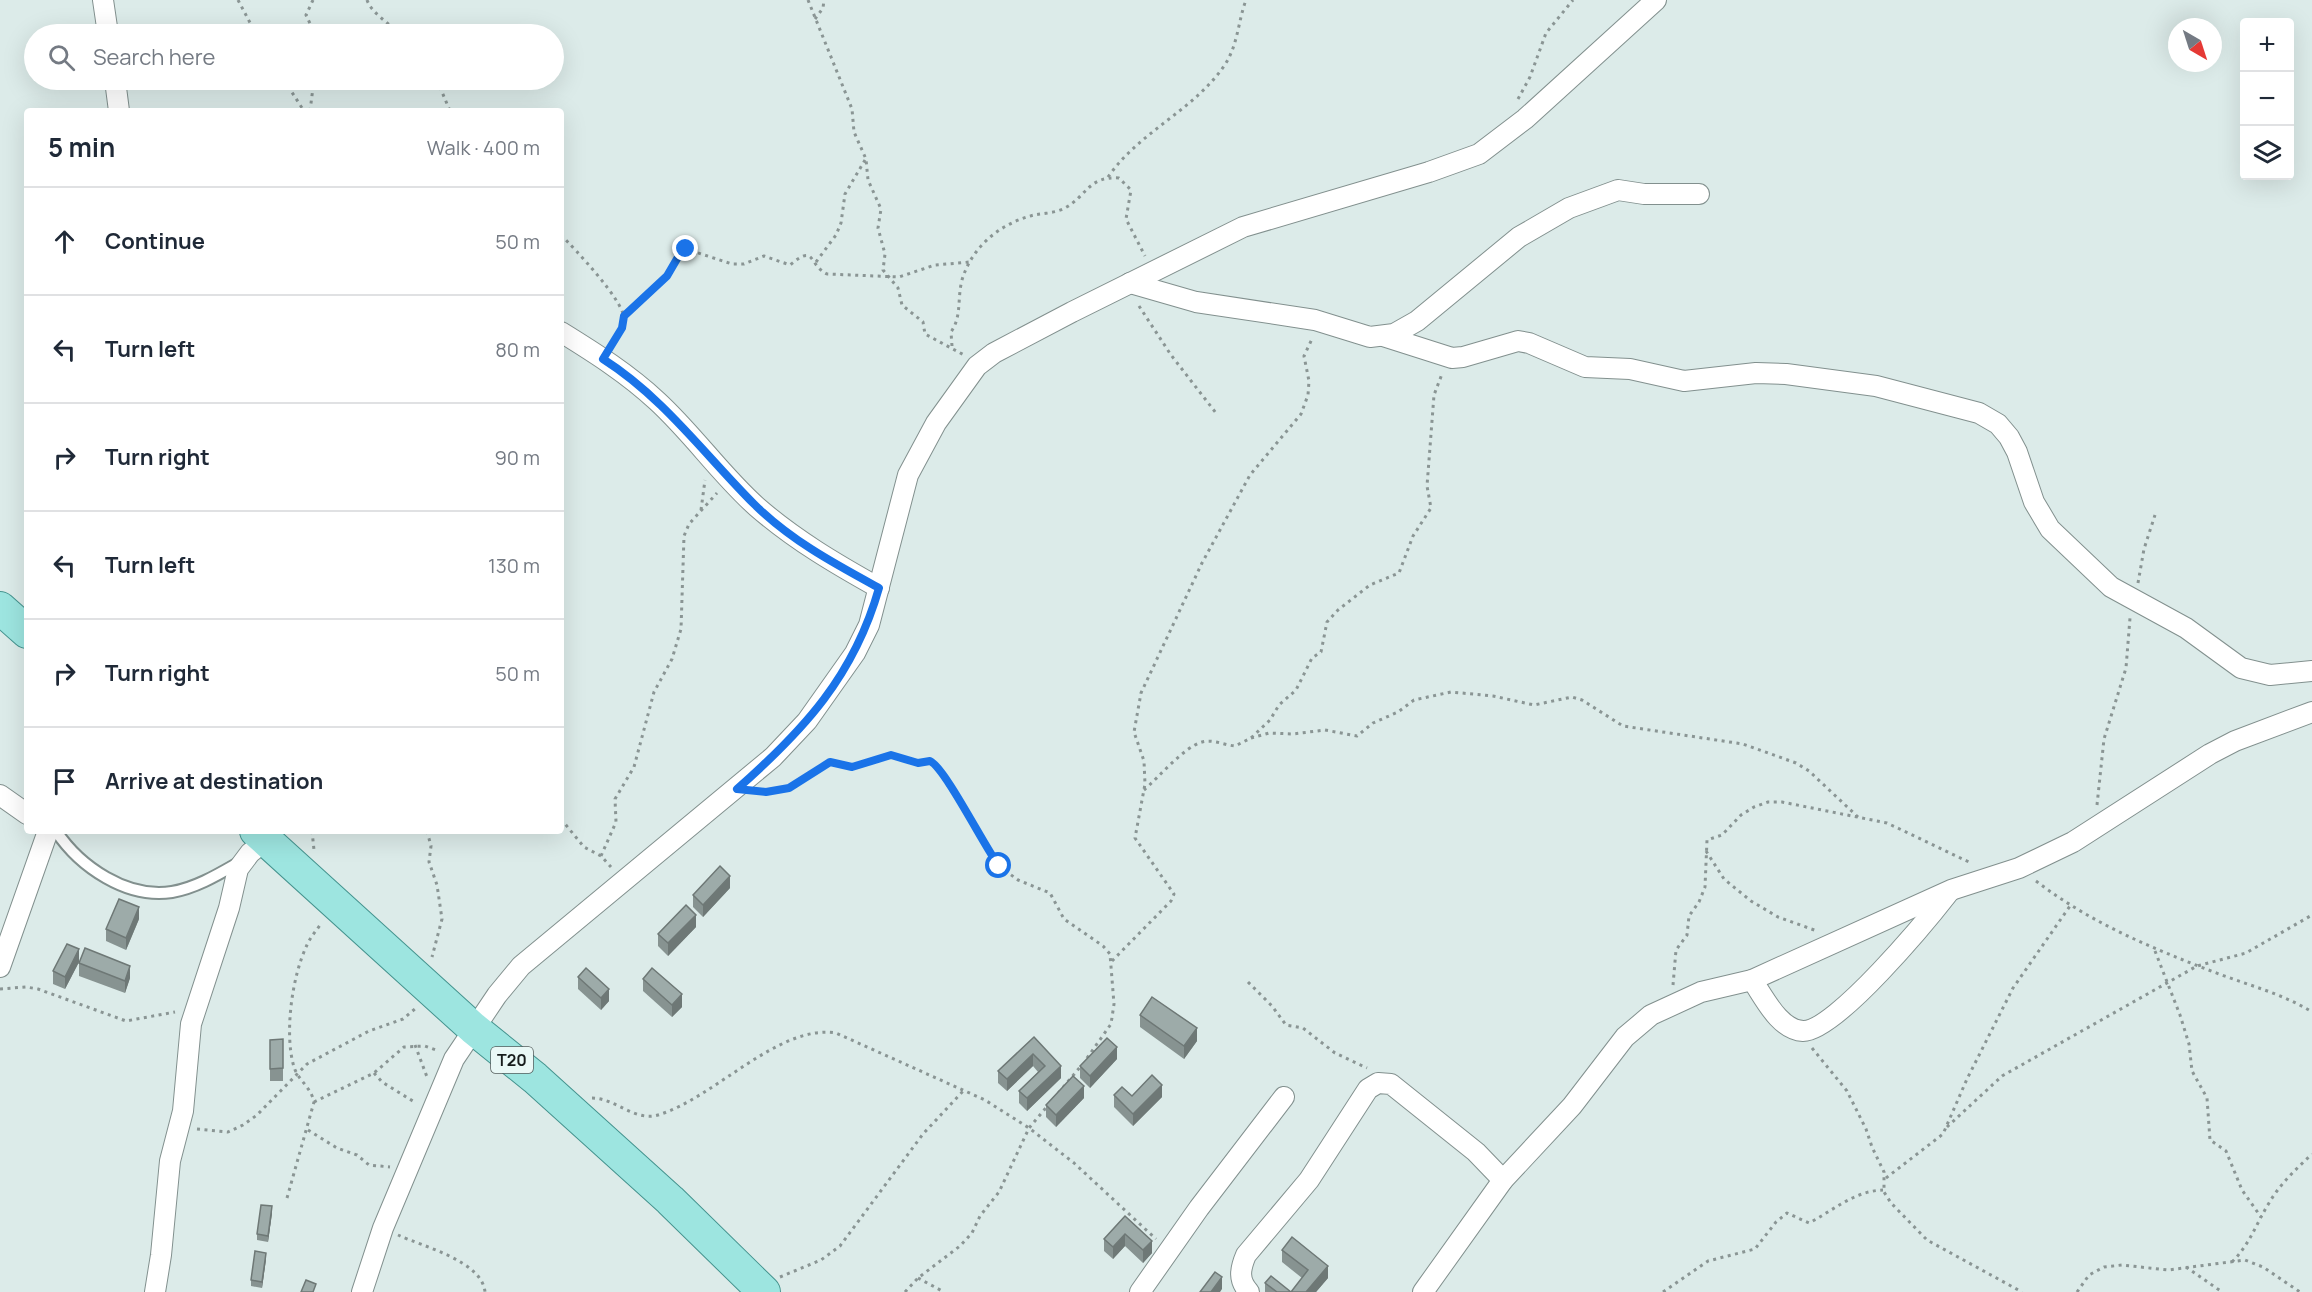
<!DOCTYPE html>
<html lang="en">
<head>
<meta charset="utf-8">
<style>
	:root { --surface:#fff; --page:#f6f6f7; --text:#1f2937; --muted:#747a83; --line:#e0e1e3 }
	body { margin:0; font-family:Manrope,sans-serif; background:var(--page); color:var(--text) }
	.controls { position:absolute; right:18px; top:18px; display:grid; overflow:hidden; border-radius:6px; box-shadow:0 6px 24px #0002 }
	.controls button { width:54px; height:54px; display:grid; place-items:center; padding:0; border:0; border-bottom:2px solid var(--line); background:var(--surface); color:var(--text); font:30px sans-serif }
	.compass { position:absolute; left:2168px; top:18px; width:54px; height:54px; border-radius:50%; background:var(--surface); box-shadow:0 6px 24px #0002; rotate:141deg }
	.stop { position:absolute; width:18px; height:18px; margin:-14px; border:4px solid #1a73e8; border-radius:50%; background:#fff }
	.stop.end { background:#1a73e8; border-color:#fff; box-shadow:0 2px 6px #0008 }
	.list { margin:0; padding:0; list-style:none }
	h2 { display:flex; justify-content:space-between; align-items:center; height:78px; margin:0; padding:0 24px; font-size:26px }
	h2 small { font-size:20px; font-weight:400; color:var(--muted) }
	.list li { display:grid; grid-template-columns:39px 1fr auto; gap:18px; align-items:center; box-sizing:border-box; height:108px; padding:0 24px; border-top:2px solid var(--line) }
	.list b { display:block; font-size:22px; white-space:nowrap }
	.list em { font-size:20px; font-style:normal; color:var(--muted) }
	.icon { flex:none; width:33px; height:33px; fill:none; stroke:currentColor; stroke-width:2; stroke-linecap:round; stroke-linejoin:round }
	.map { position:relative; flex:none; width:2312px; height:1292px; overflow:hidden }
	.search { position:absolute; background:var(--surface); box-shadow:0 6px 24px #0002; left:24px; top:24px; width:540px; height:66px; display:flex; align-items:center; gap:15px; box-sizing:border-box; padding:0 21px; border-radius:33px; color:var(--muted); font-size:22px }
	.panel { position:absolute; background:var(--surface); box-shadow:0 6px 24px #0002; left:24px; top:108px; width:540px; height:726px; border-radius:6px }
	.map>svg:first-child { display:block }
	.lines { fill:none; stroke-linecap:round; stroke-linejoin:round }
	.lane-casing { stroke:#82908e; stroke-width:14 }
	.street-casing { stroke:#82908e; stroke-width:22 }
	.primary-casing { stroke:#44938e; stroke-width:34 }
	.path { stroke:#8a9594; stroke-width:3; stroke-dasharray:3 4.5; stroke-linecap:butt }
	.lane { stroke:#fff; stroke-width:10 }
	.street { stroke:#fff; stroke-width:20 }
	.primary { stroke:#9de5e0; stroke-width:32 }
	.wall { fill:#879391 }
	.shaded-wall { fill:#6e7876 }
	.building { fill:#9daba9; stroke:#6e7876; stroke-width:1.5 }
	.route { stroke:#1a73e8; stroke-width:8 }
	.labels { text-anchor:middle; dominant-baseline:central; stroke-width:5; stroke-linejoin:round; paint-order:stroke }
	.shield { fill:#e9f8f6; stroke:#565e5d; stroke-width:1.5 }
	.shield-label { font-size:16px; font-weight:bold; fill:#171c1c }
</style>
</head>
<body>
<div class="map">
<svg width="2312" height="1292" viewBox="0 0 2312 1292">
	<rect width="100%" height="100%" fill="#dcebe9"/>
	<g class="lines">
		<defs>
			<path id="lane" d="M 56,831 C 80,867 127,899 172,892 C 196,888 219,874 240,862"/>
			<g id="street">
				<path d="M 103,0 L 108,34"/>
				<path d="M 115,80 L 119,111"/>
				<path d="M 1130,283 L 1196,302 L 1315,320 L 1370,337 L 1394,334 L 1417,321 L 1519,237 L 1569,208 L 1618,190 L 1644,194 L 1699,194"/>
				<path d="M 561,332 C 595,353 628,374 657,401 C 693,434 721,475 757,507 C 795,540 836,564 879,588"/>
				<path d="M 1383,336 L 1452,358 L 1463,357 L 1518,341 L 1529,343 L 1585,367 L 1630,369 L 1684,381 L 1756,373 L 1786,374 L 1876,386 L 1979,413 L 1998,424 L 2009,437 L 2017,452 L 2034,502 L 2050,529 L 2111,587 L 2186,628 L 2241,668 L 2270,675 L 2312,671"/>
				<path d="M 0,795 L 27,814"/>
				<path d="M 0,967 L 48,831"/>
				<path d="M 1752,980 C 1764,997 1779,1030 1803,1031 C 1835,1032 1928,919 1949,892"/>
				<path d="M 155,1292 L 161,1255 L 170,1161 L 183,1111 L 191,1024 L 229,908 L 238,869 L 250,853 L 266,840"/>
				<path d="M 362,1292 L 383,1228 L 454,1059 L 497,995 L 521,966 L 773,757 L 807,721 L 855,653 L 869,625 L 908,475 L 936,423 L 977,366 L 994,353 L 1072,312 L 1243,227 L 1429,172 L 1479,154 L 1525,119 L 1656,0"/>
				<path d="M 1140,1292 L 1199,1208 L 1284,1097"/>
				<path d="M 1249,1292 C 1238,1280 1240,1269 1246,1255 L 1309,1180 L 1368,1089 L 1378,1083 L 1391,1084 L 1476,1152 L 1503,1180"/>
				<path d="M 1423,1292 L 1503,1180 L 1572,1106 L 1625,1037 L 1651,1015 L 1701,992 L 1752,980 L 1951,890 L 2019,868 L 2073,842 L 2210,754 L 2235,741 L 2312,712"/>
			</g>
			<g id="primary">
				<path d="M 0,608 L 27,632"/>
				<path d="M 256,831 L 473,1028 L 535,1078 L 670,1200 L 764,1292"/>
			</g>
		</defs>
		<use href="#lane" class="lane-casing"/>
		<use href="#street" class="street-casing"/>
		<use href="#primary" class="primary-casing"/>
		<g class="path">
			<path d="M 238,0 L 256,34"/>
			<path d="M 313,0 L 306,15 L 315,34"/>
			<path d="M 367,0 C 372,14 389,22 398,34"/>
			<path d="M 808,0 L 852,109 L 854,132 L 866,159 L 868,180 L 881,209 L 878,228 L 885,254 L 883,270 L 898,288 L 902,305 L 923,322 L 925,334 L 964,355"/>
			<path d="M 815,19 L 823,8 L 824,0"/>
			<path d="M 284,80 L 304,111"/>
			<path d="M 437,80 L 450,111"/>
			<path d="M 1518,99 L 1530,77 L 1546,33 L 1573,0"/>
			<path d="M 310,111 L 314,80"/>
			<path d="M 1108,177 C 1140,131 1193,111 1224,66 C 1238,46 1238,21 1246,0"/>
			<path d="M 561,235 C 575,249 623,300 624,318 C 624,327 619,336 614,344"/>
			<path d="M 816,262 L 836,235 L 841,223 L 845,194 L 865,160"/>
			<path d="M 1139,306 L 1171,355 L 1216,413"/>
			<path d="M 624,316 L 667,276 L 681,252 L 686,249 L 732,264 L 744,264 L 764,256 L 790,265 C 816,243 808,265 827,274 L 899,277 L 935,265 L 970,262"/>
			<path d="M 952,346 L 951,332 C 962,316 957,299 962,280 C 972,246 1001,223 1034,215 C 1044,213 1056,213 1065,208 C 1087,196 1088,176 1119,178 L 1131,190 L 1126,219 L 1145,256"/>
			<path d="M 701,510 L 705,480"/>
			<path d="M 2138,583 L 2144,549 L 2155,515"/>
			<path d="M 1251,738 L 1269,733 L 1293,734 L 1325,730 L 1357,736 L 1373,723 L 1398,712 L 1414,700 L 1451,692 L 1493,696 L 1534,705 L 1572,697 L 1582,700 L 1623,726 L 1743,744 L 1796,763 L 1809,771 L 1858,817"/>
			<path d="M 1144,790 C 1159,777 1184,747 1202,742 C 1213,739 1224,745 1235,746 L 1251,738 L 1270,720 L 1279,705 L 1296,690 L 1312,658 L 1321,652 L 1327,622 L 1338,610 L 1370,585 L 1399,573 L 1413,536 L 1431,508 L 1427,486 L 1434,395 L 1442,374"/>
			<path d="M 760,792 C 790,794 805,776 829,762 L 852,767 L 891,755 L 918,763 L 933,762 L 999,866 L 1018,880 L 1050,893 L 1064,919 L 1103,946 L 1110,954 L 1114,1004 L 1111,1024 L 1085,1061"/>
			<path d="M 2097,805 L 2104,739 L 2126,668 L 2130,618"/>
			<path d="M 561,819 L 584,847 L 601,856 L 611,867"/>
			<path d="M 312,831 L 314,850"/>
			<path d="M 427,831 L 431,846 L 429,862 L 437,885 L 442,919 L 432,957"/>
			<path d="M 1706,851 L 1724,879 L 1751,901 L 1778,917 L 1817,931"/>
			<path d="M 601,856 L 616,822 L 615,799 L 634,767 L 654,692 L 672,659 L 681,629 L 684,536 L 689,524 L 717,493"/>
			<path d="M 2036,881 C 2092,924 2154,949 2219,974 C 2251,986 2283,994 2312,1012"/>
			<path d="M 2155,951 L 2180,1015 L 2189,1044 L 2192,1071 L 2207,1098 L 2210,1140 L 2226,1151 L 2242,1190 L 2261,1217"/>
			<path d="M 1112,961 L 1171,901 L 1174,894 L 1135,838 L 1145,784 L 1144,761 L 1134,732 L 1141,693 L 1202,563 L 1250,475 L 1301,414 L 1308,395 L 1309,381 L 1304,356 L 1312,339"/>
			<path d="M 1248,982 L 1272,1006 L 1286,1025 L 1303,1028 L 1335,1053 L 1367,1068"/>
			<path d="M 1673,985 L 1676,950 L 1687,935 L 1689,916 L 1699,902 L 1705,887 L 1707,840 L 1722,835 L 1741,815 L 1754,807 L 1768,802 L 1782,802 L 1887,823 L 1971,863"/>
			<path d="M 0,989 L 26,987 L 38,989 L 126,1021 L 175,1012"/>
			<path d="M 415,1045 L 427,1077"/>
			<path d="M 1812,1048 L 1847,1091 L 1866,1129 L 1872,1147 L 1884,1172 L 1884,1192 L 1891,1203 L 1927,1240 L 2022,1292"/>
			<path d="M 374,1073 L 382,1082 L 416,1103"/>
			<path d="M 592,1098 C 615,1098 635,1122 658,1115 C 715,1098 778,1024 836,1033 L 985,1100 L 1029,1128 L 1074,1163 L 1156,1239"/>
			<path d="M 314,1102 L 374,1073 L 404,1047 L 425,1046 L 439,1051"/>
			<path d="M 1947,1127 L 2002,1076 L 2197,966 L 2246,953 L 2312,915"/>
			<path d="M 197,1129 L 228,1132 L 243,1125 L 257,1115 L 307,1064 L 369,1031 L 403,1019 L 416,1008"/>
			<path d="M 308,1130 L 337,1148 L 357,1155 L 369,1165 L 390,1167"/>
			<path d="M 1886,1178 L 1943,1134 L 1967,1079 L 2013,988 L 2070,906"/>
			<path d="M 287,1198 L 314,1102 C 311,1087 298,1080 294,1067 C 284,1034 292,976 307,945 C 311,936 317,930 322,922"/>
			<path d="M 398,1235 C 424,1247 482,1261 485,1292"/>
			<path d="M 2232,1262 C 2250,1244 2256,1224 2269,1203 C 2280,1184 2296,1169 2312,1154"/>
			<path d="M 2186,1267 L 2222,1292"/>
			<path d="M 780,1277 L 821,1260 L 840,1246 L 923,1134 L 964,1090"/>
			<path d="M 918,1278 L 944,1292"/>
			<path d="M 905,1292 L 918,1278 L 960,1246 L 972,1233 L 980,1216 L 999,1192 L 1029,1128 L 1081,1066"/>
			<path d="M 1663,1292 L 1708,1261 L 1755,1249 L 1776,1222 L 1787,1213 L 1809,1223 C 1834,1210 1854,1191 1883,1190"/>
			<path d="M 2077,1292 L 2089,1275 L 2104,1267 L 2122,1265 L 2168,1270 L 2245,1260 L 2263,1267 L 2300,1292"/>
		</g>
		<use href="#lane" class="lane"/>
		<use href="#street" class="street"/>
		<use href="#primary" class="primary"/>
	</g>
	<g class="wall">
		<path d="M 730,888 L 703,917 L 693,907 L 693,895 Z"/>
		<path d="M 139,919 L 126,950 L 106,941 L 106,929 Z"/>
		<path d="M 696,927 L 668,956 L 658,946 L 658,934 Z"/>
		<path d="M 79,962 L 65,989 L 53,984 L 53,971 Z"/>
		<path d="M 79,963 L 130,978 L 125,993 L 79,976 Z"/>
		<path d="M 578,977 L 609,1001 L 601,1010 L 578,989 Z"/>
		<path d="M 643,979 L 682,1007 L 672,1017 L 643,991 Z"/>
		<path d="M 1140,1015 L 1197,1041 L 1184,1059 L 1140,1027 Z"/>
		<path d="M 1034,1037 L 1061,1078 L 1027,1111 L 1019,1103 L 1019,1091 L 1038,1072 L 1033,1066 L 1007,1091 L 998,1083 L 998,1071 Z"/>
		<path d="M 283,1039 L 283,1081 L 270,1081 L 270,1040 Z"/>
		<path d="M 1117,1059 L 1090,1088 L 1080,1078 L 1080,1066 Z"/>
		<path d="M 1114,1095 L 1132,1096 L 1162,1097 L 1133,1126 L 1114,1107 Z"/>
		<path d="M 1084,1098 L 1056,1127 L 1046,1117 L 1046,1105 Z"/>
		<path d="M 272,1213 L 268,1242 L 257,1240 L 257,1234 Z"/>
		<path d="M 1125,1216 L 1152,1253 L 1143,1263 L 1125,1246 L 1113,1259 L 1104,1251 L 1104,1239 Z"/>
		<path d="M 1282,1250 L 1328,1278 L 1316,1292 L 1265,1292 L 1265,1283 L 1291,1292 L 1302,1278 L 1282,1262 Z"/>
		<path d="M 266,1259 L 262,1288 L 251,1286 L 251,1280 Z"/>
	</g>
	<g class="shaded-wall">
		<path d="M 730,876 L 730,888 L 703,917 L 703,905 Z"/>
		<path d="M 139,907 L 139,919 L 126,950 L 126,938 Z"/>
		<path d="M 696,915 L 696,927 L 668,956 L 668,943 Z"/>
		<path d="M 79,949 L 79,962 L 65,989 L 65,977 Z"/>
		<path d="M 130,966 L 130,978 L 125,993 L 125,981 Z"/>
		<path d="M 609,989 L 609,1001 L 601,1010 L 601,998 Z"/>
		<path d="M 682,994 L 682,1007 L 672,1017 L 672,1005 Z"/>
		<path d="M 1197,1028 L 1197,1041 L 1184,1059 L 1184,1046 Z"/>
		<path d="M 1117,1047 L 1117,1059 L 1090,1088 L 1090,1076 Z"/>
		<path d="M 1033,1054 L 1033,1066 L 1007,1091 L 1007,1079 Z"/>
		<path d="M 1061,1066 L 1061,1078 L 1027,1111 L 1027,1098 Z"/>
		<path d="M 1162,1085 L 1162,1097 L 1133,1126 L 1133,1114 Z"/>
		<path d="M 1084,1086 L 1084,1098 L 1056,1127 L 1056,1115 Z"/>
		<path d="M 272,1206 L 272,1213 L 268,1242 L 268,1236 Z"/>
		<path d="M 1125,1234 L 1125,1246 L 1113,1259 L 1113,1247 Z"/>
		<path d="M 1152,1241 L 1152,1253 L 1143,1263 L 1143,1250 Z"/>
		<path d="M 266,1253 L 266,1259 L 262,1288 L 262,1282 Z"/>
		<path d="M 1328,1266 L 1328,1278 L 1316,1292 L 1306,1292 Z"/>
		<path d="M 1222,1277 L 1222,1289 L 1220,1292 L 1211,1292 Z"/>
	</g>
	<g class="building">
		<path d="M 720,866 L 730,876 L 703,905 L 693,895 Z"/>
		<path d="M 119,899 L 139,907 L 126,938 L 106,929 Z"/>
		<path d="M 686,905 L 696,915 L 668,943 L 658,934 Z"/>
		<path d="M 67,944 L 79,949 L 65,977 L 53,971 Z"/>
		<path d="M 85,948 L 130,966 L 125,981 L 79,963 Z"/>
		<path d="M 586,968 L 609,989 L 601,998 L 578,977 Z"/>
		<path d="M 652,968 L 682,994 L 672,1005 L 643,979 Z"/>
		<path d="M 1152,997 L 1197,1028 L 1184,1046 L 1140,1015 Z"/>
		<path d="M 1034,1037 L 1061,1066 L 1027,1098 L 1019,1091 L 1045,1066 L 1033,1054 L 1007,1079 L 998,1071 Z"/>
		<path d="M 1107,1038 L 1117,1047 L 1090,1076 L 1080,1066 Z"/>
		<path d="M 283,1039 L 283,1068 L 270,1069 L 270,1040 Z"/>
		<path d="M 1152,1075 L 1162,1085 L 1133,1114 L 1114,1095 L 1122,1087 L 1132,1096 Z"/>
		<path d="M 1073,1076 L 1084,1086 L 1056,1115 L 1046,1105 Z"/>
		<path d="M 261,1205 L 272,1206 L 268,1236 L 257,1234 Z"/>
		<path d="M 1125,1216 L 1152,1241 L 1143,1250 L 1125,1234 L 1113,1247 L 1104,1239 Z"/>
		<path d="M 1292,1237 L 1328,1266 L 1306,1292 L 1277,1292 L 1265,1283 L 1271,1276 L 1291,1292 L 1308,1270 L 1282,1250 Z"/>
		<path d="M 255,1251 L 266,1253 L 262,1282 L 251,1280 Z"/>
		<path d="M 1215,1272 L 1222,1277 L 1211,1292 L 1200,1292 Z"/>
		<path d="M 306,1280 L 316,1284 L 313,1292 L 301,1292 Z"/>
	</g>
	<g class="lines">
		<path class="route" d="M 686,249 L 681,252 L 667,276 L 624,316 L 622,328 L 603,359 C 663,397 705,455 754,504 C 790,540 835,564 879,588 C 854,676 804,730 737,789 L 766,792 L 789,788 L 830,762 L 852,767 L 891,755 L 918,763 L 930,761 C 945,768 984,846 999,866"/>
	</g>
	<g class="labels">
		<rect class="shield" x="491" y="1047" width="42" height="26" rx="4.5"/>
		<g class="shield-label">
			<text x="512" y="1060">T20</text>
		</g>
	</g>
</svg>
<div class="controls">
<button>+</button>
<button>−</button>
<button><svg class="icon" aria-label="layers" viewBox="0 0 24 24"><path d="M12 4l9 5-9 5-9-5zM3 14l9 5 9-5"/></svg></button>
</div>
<svg class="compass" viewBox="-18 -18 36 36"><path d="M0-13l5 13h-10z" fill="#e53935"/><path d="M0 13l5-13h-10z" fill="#747a83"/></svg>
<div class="stop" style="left:999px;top:866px"></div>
<div class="stop end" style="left:686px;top:249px"></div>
<div class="search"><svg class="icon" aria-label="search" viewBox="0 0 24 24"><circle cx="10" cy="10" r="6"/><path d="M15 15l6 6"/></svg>Search here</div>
<section class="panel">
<h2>5 min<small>Walk · 400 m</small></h2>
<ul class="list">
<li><svg class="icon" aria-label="ahead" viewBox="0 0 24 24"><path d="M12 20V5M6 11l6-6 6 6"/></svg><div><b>Continue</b></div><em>50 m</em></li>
<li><svg class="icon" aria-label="left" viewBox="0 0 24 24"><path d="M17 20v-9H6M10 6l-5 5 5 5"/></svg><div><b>Turn left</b></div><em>80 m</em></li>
<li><svg class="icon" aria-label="right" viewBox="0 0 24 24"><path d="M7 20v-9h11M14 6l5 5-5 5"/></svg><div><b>Turn right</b></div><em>90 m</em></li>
<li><svg class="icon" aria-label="left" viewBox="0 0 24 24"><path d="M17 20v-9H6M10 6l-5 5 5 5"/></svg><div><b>Turn left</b></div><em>130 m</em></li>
<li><svg class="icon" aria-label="right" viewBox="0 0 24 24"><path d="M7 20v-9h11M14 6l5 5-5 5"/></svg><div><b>Turn right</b></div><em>50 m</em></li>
<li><svg class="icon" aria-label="arrive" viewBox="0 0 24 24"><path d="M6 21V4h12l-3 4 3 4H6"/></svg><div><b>Arrive at destination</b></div></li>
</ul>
</section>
</div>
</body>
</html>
